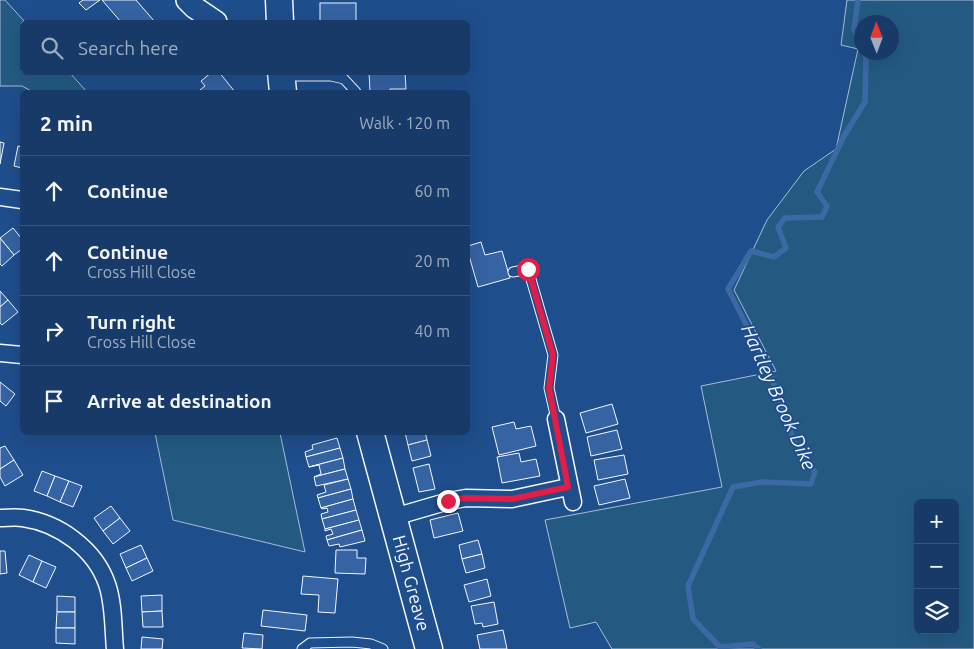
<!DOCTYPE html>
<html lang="en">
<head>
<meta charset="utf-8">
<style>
	:root { --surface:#173a69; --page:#20416f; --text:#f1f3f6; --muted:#9eadc0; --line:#36547d }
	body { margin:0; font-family:Ubuntu,sans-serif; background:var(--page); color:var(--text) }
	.controls { position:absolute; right:15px; bottom:15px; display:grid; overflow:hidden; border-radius:8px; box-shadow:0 5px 20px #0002 }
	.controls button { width:45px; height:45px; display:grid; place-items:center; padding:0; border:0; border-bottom:1px solid var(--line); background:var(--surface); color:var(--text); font:25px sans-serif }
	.compass { position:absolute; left:854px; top:15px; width:45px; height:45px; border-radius:50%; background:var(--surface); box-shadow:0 5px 20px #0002; rotate:359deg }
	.stop { position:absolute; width:15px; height:15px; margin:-11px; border:4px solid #e11d48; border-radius:50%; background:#fff }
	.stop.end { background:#e11d48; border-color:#fff; box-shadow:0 1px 5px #0008 }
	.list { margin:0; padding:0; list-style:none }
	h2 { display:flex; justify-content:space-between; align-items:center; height:65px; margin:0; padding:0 20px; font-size:21px }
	h2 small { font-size:16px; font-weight:400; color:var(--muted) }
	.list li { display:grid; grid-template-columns:32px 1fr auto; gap:15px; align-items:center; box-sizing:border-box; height:70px; padding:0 20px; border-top:1px solid var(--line) }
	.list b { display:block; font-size:19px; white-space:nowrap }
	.list p { margin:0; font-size:16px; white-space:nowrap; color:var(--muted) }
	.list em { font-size:16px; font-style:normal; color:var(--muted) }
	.icon { flex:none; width:28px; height:28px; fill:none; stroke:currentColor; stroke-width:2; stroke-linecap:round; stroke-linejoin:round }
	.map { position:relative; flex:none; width:974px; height:649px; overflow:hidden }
	.search { position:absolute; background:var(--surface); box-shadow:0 5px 20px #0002; left:20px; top:20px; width:450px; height:55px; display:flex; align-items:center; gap:12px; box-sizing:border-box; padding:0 18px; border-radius:8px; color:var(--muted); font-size:19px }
	.panel { position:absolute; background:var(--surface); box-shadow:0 5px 20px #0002; left:20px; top:90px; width:450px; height:345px; border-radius:8px }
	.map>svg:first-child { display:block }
	.green { fill:#245a82; stroke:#a8bbd7; fill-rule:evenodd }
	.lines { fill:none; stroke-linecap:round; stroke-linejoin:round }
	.stream { stroke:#3b69a3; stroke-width:5.5 }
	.building { fill:#3563a3; stroke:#f2f6ff }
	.service-casing { stroke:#f2f6ff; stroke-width:11 }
	.minor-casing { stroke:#f2f6ff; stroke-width:19 }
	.tertiary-casing { stroke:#f2f6ff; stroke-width:24 }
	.primary-casing { stroke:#f2f6ff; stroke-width:29 }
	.service { stroke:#1f4e8c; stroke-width:9 }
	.minor { stroke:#1f4e8c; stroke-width:16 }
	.tertiary { stroke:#1f4e8c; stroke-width:21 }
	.primary { stroke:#1f4e8c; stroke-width:26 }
	.route { stroke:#e11d48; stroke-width:6 }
	.labels { text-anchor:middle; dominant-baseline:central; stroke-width:4; stroke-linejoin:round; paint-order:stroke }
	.street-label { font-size:18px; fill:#f2f6ff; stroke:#1f4e8c }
	.water-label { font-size:19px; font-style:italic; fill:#f2f6ff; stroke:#1f4e8c }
</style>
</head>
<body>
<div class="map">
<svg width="974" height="649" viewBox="0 0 974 649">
	<rect width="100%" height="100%" fill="#1f4e8c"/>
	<g class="green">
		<path d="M 0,0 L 5,0 L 25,22 L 22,22 L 22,72 L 70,73 L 87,92 L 33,92 L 22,86 L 0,86 Z"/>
		<path d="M 847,0 L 974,0 L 974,649 L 612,649 L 596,622 L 570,628 L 545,520 L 722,487 L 701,386 L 776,371 L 734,290 L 767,220 L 804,171 L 836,149 L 858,49 L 841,45 ZM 862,22 L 892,22 L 892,52 L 862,52 ZM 918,503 L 955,503 L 955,630 L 918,630 Z"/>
		<path d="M 155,433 L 280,433 L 305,552 L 173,520 Z"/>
	</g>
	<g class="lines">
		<g class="stream">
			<path d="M 858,0 L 854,29 L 862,47"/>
			<path d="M 759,649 L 753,644 L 720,647 L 693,619 L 688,586 L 733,487 L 762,482 L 811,484 L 815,472 L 795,444 L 768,367 L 728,289 L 751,251 L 774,257 L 786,248 L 778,227 L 785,218 L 822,217 L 827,206 L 817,192 L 844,136 L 865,102 L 866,59 L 864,52"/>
		</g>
	</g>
	<g class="building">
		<path d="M 83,0 L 100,0 L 86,10 L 79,3 Z"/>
		<path d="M 102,0 L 136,0 L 155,22 L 121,22 Z"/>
		<rect x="320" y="3" width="36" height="19"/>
		<path d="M 212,72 L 219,72 L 235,92 L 202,92 L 200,90 L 205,86 L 201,81 Z"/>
		<path d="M 369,72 L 405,72 L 406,89 L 390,89 L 390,92 L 370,92 Z"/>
		<path d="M 0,142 L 4,143 L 0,164 Z"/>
		<path d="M 18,146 L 22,147 L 22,168 L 14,166 Z"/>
		<path d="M 13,228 L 22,239 L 22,249 L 14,255 L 0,238 Z"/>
		<path d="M 0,238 L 14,255 L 2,266 L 0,264 Z"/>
		<path d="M 481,242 L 485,255 L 502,251 L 510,278 L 478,287 L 468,252 L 468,246 Z"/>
		<path d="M 0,291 L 8,300 L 0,307 Z"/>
		<path d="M 8,300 L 18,312 L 2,325 L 0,323 L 0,307 Z"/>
		<path d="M 0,382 L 15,394 L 6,406 L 0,401 Z"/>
		<path d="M 612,404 L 618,424 L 586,433 L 580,413 Z"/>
		<path d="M 514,422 L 516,429 L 531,426 L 536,446 L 499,455 L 492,427 Z"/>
		<path d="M 617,430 L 622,449 L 591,456 L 587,437 Z"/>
		<path d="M 405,432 L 425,432 L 427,440 L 408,445 Z"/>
		<path d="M 337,438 L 340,448 L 306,457 L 305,452 L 313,449 L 312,445 Z"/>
		<path d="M 427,440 L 431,456 L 412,461 L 408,445 Z"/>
		<path d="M 5,446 L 14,460 L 0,469 L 0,448 Z"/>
		<path d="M 340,448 L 343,458 L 309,467 L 306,457 Z"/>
		<path d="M 519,453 L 521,462 L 536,459 L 540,476 L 502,483 L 497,457 Z"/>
		<path d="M 624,455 L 628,474 L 598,480 L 594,460 Z"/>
		<path d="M 343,458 L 345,469 L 314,477 L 321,474 L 319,465 L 309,467 Z"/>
		<path d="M 14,460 L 23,475 L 5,486 L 0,477 L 0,469 Z"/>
		<path d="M 429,464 L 435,489 L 419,492 L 413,468 Z"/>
		<path d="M 345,469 L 348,479 L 316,486 L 314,477 Z"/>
		<path d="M 42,471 L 55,476 L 47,496 L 34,491 Z"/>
		<path d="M 55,476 L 69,481 L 60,502 L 47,496 Z"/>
		<path d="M 348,479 L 351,489 L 318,498 L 317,495 L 326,492 L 324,485 Z"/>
		<path d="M 625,479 L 630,498 L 599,505 L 594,486 Z"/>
		<path d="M 69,481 L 82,486 L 73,507 L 60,502 Z"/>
		<path d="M 351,489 L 353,499 L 321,508 L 318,498 Z"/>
		<path d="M 353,499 L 356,510 L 322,519 L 321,514 L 328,512 L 327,508 L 322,509 L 321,508 Z"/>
		<path d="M 111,506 L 120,518 L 103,531 L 94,518 Z"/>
		<path d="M 356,510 L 359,520 L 325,529 L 322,519 Z"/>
		<path d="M 458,513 L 463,531 L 434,538 L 430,520 Z"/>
		<path d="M 120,518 L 130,531 L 113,544 L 103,531 Z"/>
		<path d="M 359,520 L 362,530 L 327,540 L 326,536 L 333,534 L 331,529 L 325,531 L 325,529 Z"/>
		<path d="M 362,530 L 365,541 L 340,547 L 339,544 L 329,546 L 327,540 Z"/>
		<path d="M 478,540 L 482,554 L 462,559 L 459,545 Z"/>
		<path d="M 141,545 L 147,558 L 126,568 L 120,554 Z"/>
		<path d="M 336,550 L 357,550 L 357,558 L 366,558 L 365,574 L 335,573 Z"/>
		<path d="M 0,551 L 5,551 L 7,573 L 0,574 Z"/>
		<path d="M 482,554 L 485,568 L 466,573 L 462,559 Z"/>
		<path d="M 29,555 L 42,561 L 33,582 L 19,575 Z"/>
		<path d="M 147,558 L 153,571 L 132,581 L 126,568 Z"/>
		<path d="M 42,561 L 56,567 L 46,588 L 33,582 Z"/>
		<path d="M 303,576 L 338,579 L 335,613 L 318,612 L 319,595 L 301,594 Z"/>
		<path d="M 487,579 L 491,596 L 469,602 L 464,585 Z"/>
		<path d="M 162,595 L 162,611 L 142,612 L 141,596 Z"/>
		<path d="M 57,596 L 75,597 L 75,612 L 57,612 Z"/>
		<path d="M 494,602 L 498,624 L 483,627 L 482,623 L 475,624 L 471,606 Z"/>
		<path d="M 263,610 L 307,615 L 305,631 L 261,626 Z"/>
		<path d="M 162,611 L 163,627 L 143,627 L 142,612 Z"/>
		<path d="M 57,612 L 75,612 L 75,628 L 56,628 Z"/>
		<path d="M 56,628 L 75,628 L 75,644 L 56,643 Z"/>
		<path d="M 503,630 L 507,649 L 480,649 L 477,635 Z"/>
		<path d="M 244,633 L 263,635 L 262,649 L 242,648 Z"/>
		<path d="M 142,637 L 163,639 L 162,649 L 141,649 Z"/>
	</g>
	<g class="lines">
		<defs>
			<g id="service">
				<path d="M 283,76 L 331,76 L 344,79 L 356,92"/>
				<path d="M 513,272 L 528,269 L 553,355 L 549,388 L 556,419"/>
				<path d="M 302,649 L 310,643 L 352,642 L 371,644 L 383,649"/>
			</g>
			<g id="minor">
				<path d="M 0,197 L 22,200"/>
				<path d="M 0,353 L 22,355"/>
				<path d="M 556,419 L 573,502"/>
				<path d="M 394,517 L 449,501 L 466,498 L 512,499 L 568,487"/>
				<path d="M 0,518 C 7,518 16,517 23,518 C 59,523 95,549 107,584 C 114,604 113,628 115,649"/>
			</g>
			<path id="tertiary" d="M 187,0 L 194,7 L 216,22"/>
			<g id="primary">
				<path d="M 279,0 L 280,22"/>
				<path d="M 281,72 L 283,92"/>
				<path d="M 370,432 L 429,649"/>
			</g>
		</defs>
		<use href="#service" class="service-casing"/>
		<use href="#minor" class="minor-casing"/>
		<use href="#tertiary" class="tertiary-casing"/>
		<use href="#primary" class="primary-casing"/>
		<use href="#service" class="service"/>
		<use href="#minor" class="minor"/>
		<use href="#tertiary" class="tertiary"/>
		<use href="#primary" class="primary"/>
	</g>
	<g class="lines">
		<path class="route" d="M 448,501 L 466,498 L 512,499 L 568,487 L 549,388 L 553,355 L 528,269"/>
	</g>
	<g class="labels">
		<g class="street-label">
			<text transform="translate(412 583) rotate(75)">High Greave</text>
		</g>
		<g class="water-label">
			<text transform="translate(779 397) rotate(66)">Hartley Brook Dike</text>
		</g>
	</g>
</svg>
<div class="controls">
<button>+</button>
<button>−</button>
<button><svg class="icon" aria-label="layers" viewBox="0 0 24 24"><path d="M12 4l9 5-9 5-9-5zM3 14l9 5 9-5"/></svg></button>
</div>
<svg class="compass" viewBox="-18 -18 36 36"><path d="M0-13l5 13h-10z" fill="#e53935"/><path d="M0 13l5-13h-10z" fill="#9eadc0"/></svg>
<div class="stop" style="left:528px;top:269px"></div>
<div class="stop end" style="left:448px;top:501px"></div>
<div class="search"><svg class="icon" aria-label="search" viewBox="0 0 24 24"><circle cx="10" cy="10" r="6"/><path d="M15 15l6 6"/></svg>Search here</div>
<section class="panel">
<h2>2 min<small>Walk · 120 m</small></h2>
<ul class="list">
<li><svg class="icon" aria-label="ahead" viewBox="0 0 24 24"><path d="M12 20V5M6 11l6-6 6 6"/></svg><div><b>Continue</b></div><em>60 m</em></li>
<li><svg class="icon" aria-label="ahead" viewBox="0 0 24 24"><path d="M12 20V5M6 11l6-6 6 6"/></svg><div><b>Continue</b><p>Cross Hill Close</p></div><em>20 m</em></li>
<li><svg class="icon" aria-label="right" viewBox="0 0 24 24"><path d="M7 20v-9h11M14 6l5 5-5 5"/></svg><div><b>Turn right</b><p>Cross Hill Close</p></div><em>40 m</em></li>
<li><svg class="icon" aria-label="arrive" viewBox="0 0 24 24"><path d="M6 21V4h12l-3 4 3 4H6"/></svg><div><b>Arrive at destination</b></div></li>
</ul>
</section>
</div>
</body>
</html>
